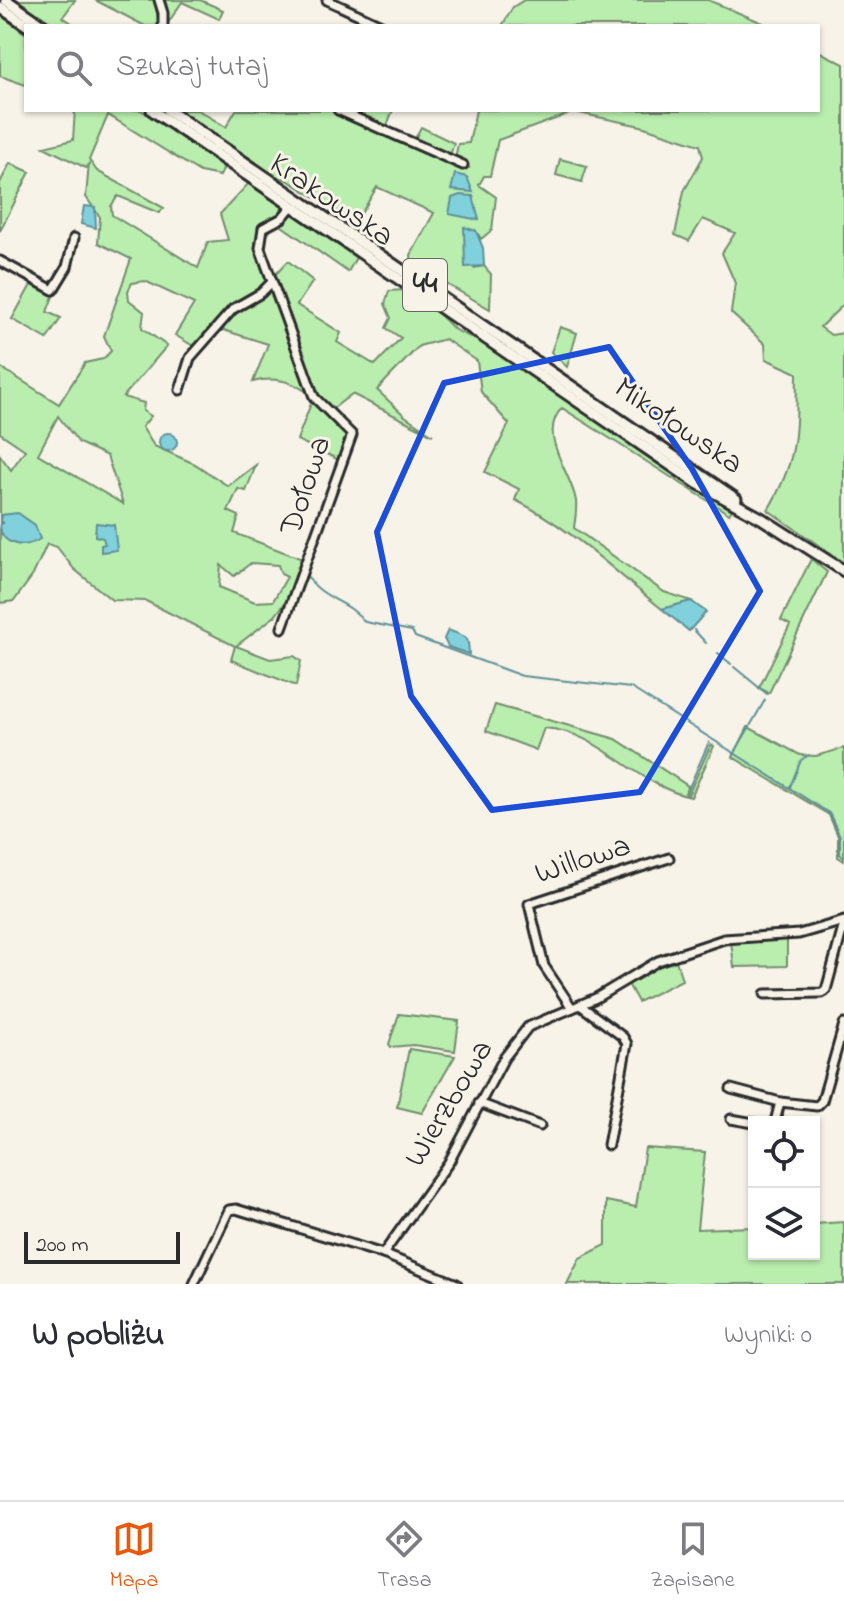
<!DOCTYPE html>
<html lang="pl">
<head>
<meta charset="utf-8">
<style>
	:root { --surface:#fff; --page:#f2f2f3; --text:#2b2b33; --muted:#7c7c81; --line:#e1e1e2; --accent:#ea580c }
	body { margin:0; font-family:"Indie Flower",sans-serif; background:var(--page); color:var(--text) }
	.controls { position:absolute; right:24px; bottom:24px; display:grid; overflow:hidden; border-radius:0px; box-shadow:0 2px 6px #0004 }
	.controls button { width:72px; height:72px; display:grid; place-items:center; padding:0; border:0; border-bottom:2px solid var(--line); background:var(--surface); color:var(--text); font:40px sans-serif }
	.scale { position:absolute; left:24px; bottom:20px; width:156px; box-sizing:border-box; padding-left:8px; border:4px solid #2b2b2b; border-top:0; font-size:22px; line-height:28px; white-space:nowrap; color:#2b2b2b; -webkit-text-stroke:6px #f7f3e8; paint-order:stroke }
	.list { margin:0; padding:0; list-style:none }
	h2 { display:flex; justify-content:space-between; align-items:center; height:104px; margin:0; padding:0 32px; font-size:34px }
	h2 small { font-size:26px; font-weight:400; color:var(--muted) }
	.icon { flex:none; width:44px; height:44px; fill:none; stroke:currentColor; stroke-width:2; stroke-linecap:round; stroke-linejoin:round }
	.map { position:relative; flex:none; width:844px; height:1284px; overflow:hidden }
	.search { position:absolute; background:var(--surface); box-shadow:0 2px 6px #0004; left:24px; right:24px; top:24px; height:88px; display:flex; align-items:center; gap:20px; box-sizing:border-box; padding:0 28px; border-radius:0px; color:var(--muted); font-size:30px }
	.sheet { height:216px; background:var(--surface) }
	nav { display:flex; justify-content:space-around; align-items:center; box-sizing:border-box; height:112px; border-top:2px solid var(--line); background:var(--surface); font-size:22px; color:var(--muted) }
	nav a { display:grid; justify-items:center; gap:4px }
	nav .on { color:var(--accent) }
	.map>svg:first-child { display:block }
	.green { fill:#baeeaf; stroke:#728c6d; stroke-width:2; fill-rule:evenodd }
	.water { fill:#81d1dd; stroke:#5f8f96; stroke-width:2 }
	.lines { fill:none; stroke-linecap:round; stroke-linejoin:round }
	.stream { stroke:#5f8f96; stroke-width:2 }
	.minor-casing { stroke:#2b2b2b; stroke-width:13 }
	.major-casing { stroke:#2b2b2b; stroke-width:15 }
	.minor { stroke:#f7f3e8; stroke-width:7 }
	.major { stroke:#f7f3e8; stroke-width:9 }
	.marked { fill:none; stroke:#1d4ed8; stroke-width:6; stroke-linejoin:round }
	.labels { text-anchor:middle; dominant-baseline:central; stroke-width:6; stroke-linejoin:round; paint-order:stroke }
	.shield { fill:#f7f3e8; stroke:#686764; stroke-width:2 }
	.shield-label { font-size:30px; font-weight:bold; fill:#2b2b2b }
	.street-label { font-size:32px; fill:#2b2b2b; stroke:#f7f3e8 }
</style>
</head>
<body>
<div class="map">
<svg width="844" height="1284" viewBox="0 0 844 1284">
	<rect width="100%" height="100%" fill="#f7f3e8"/>
	<filter id="ink" filterUnits="userSpaceOnUse"><feTurbulence type="fractalNoise" baseFrequency=".0125" numOctaves="2"/><feDisplacementMap in="SourceGraphic" scale="16" xChannelSelector="R" yChannelSelector="G"/><feConvolveMatrix kernelMatrix="1 2 1 2 8 2 1 2 1" color-interpolation-filters="sRGB"/></filter>
	<g filter="url(#ink)">
		<g class="green">
			<path d="M 14,0 L 75,0 L 63,17 L 76,26 L 52,26 Z"/>
			<path d="M 95,0 L 155,0 L 159,26 L 145,26 Z"/>
			<path d="M 160,0 L 200,0 L 223,10 L 219,19 L 182,2 L 166,26 Z"/>
			<path d="M 524,0 L 708,0 L 770,26 L 502,26 L 513,7 Z"/>
			<path d="M 0,15 L 26,34 L 26,85 L 0,76 Z"/>
			<path d="M 818,51 L 844,64 L 844,304 L 820,327 L 831,335 L 844,333 L 844,563 L 768,510 C 799,457 796,433 797,373 L 766,359 L 765,344 L 731,313 L 735,283 L 722,253 L 735,233 L 703,219 L 689,241 L 675,235 L 684,191 L 703,157 L 700,145 L 641,126 L 574,112 L 498,140 L 490,176 L 484,176 L 479,185 L 496,197 L 492,230 L 481,239 L 476,231 L 474,268 L 484,266 L 491,274 L 490,309 L 412,264 L 411,255 L 434,213 L 377,187 L 356,222 L 287,180 L 265,172 L 176,110 L 198,110 L 226,127 L 236,110 L 393,110 L 386,128 L 414,141 L 421,127 L 454,143 L 449,159 L 470,168 L 455,158 L 458,144 L 469,143 L 476,110 L 818,110 Z"/>
			<path d="M 75,110 L 141,110 L 224,167 L 220,176 L 200,172 L 108,115 L 89,160 L 97,171 L 164,208 L 159,213 L 118,196 L 111,206 L 112,215 L 198,268 L 208,242 L 228,240 L 220,214 L 249,183 L 285,209 L 280,223 L 294,213 L 358,254 L 348,272 L 279,224 C 256,236 266,256 275,275 L 288,261 L 313,281 L 297,305 L 341,333 L 337,342 L 375,365 L 401,338 L 386,328 L 391,318 L 385,304 L 389,291 L 404,290 L 437,312 L 455,330 L 477,340 L 732,510 L 729,514 L 562,408 C 536,435 572,473 576,501 C 577,510 575,519 574,528 L 664,592 L 691,601 L 662,609 C 614,571 569,526 515,500 L 519,489 L 485,472 L 509,424 L 481,392 L 477,361 L 445,339 L 419,346 L 377,390 L 405,416 L 433,435 L 352,394 L 331,410 C 306,390 286,373 253,382 L 268,344 L 220,329 L 200,350 L 175,335 L 194,304 L 145,281 L 132,283 L 128,291 L 129,300 L 144,312 L 142,328 L 167,346 L 123,397 L 144,403 L 143,411 L 151,416 L 142,427 L 154,446 L 195,464 L 228,486 L 256,465 L 246,491 L 238,489 L 228,511 L 239,516 L 234,533 L 305,560 L 295,580 L 300,583 L 275,616 L 236,646 L 270,659 L 294,656 L 301,661 L 296,686 L 231,660 L 235,646 L 146,601 L 112,600 L 74,569 L 57,547 L 47,544 L 33,575 L 14,601 L 0,603 L 0,455 L 11,470 L 25,450 L 0,433 L 0,367 L 59,404 L 85,363 L 103,359 L 111,351 L 104,336 L 131,259 L 98,243 L 100,217 L 86,197 L 89,163 L 86,168 L 44,147 L 73,140 ZM 58,416 L 79,443 L 107,456 L 123,504 L 38,454 ZM 251,563 L 278,565 L 281,574 L 287,577 L 273,601 L 255,602 L 219,587 L 221,565 L 234,576 Z"/>
			<path d="M 560,159 L 587,166 L 582,182 L 556,175 Z"/>
			<path d="M 10,163 L 30,172 L 0,231 L 0,183 Z"/>
			<path d="M 32,283 L 55,291 L 47,312 L 61,318 L 47,339 L 12,319 Z"/>
			<path d="M 560,327 L 577,333 L 567,367 L 551,352 Z"/>
			<path d="M 312,401 L 348,433 L 339,460 L 297,440 Z"/>
			<path d="M 811,559 L 827,572 L 769,693 L 759,688 L 790,625 L 781,620 Z"/>
			<path d="M 495,705 L 616,739 L 688,786 L 685,793 L 688,795 L 711,744 L 714,746 L 691,797 C 636,786 601,731 544,728 L 536,750 L 486,731 Z"/>
			<path d="M 748,727 L 800,755 L 816,756 L 844,748 L 844,861 L 838,857 L 838,836 L 829,815 L 733,757 Z"/>
			<path d="M 787,937 L 787,966 L 734,967 L 731,941 Z"/>
			<path d="M 675,957 L 682,980 L 638,1002 L 628,984 Z"/>
			<path d="M 399,1014 L 459,1021 L 455,1051 L 413,1045 L 391,1047 L 389,1044 Z"/>
			<path d="M 409,1049 L 455,1056 L 422,1113 L 397,1107 Z"/>
			<path d="M 645,1148 L 705,1152 L 697,1229 L 754,1227 L 754,1254 L 814,1254 L 814,1224 L 844,1222 L 844,1284 L 567,1284 L 580,1258 L 606,1245 L 606,1201 L 636,1207 Z"/>
		</g>
		<g class="water">
			<path d="M 455,174 L 467,177 L 473,192 L 451,190 Z"/>
			<path d="M 460,195 L 473,196 L 479,220 L 449,214 L 452,198 Z"/>
			<path d="M 84,206 L 95,207 L 96,228 L 81,224 Z"/>
			<path d="M 464,227 L 476,231 L 483,248 L 484,266 L 465,267 Z"/>
			<circle cx="168" cy="442" r="9"/>
			<path d="M 18,513 L 35,525 L 40,539 C 24,550 0,545 0,524 L 4,523 L 0,522 L 1,515 Z"/>
			<path d="M 96,523 L 114,525 L 117,550 L 101,552 L 101,545 L 105,544 L 103,538 L 95,536 Z"/>
			<path d="M 691,601 L 706,612 L 689,631 L 662,609 Z"/>
			<path d="M 448,630 C 467,638 468,633 469,654 L 448,647 L 444,639 Z"/>
		</g>
		<g class="lines">
			<g class="stream">
				<path d="M 305,573 C 322,601 347,599 365,622 L 412,631 L 415,637 L 522,676 L 631,688 L 829,813 L 840,836 L 840,854 L 844,858"/>
				<path d="M 694,630 L 706,643"/>
				<path d="M 718,653 L 731,664"/>
				<path d="M 734,667 L 767,694"/>
				<path d="M 734,754 L 765,700"/>
				<path d="M 790,787 L 801,760 L 809,755"/>
				<path d="M 687,792 L 709,742"/>
			</g>
			<defs>
				<g id="minor">
					<path d="M 159,0 L 163,13 L 163,26"/>
					<path d="M 327,0 L 383,26"/>
					<path d="M 338,110 L 463,165"/>
					<path d="M 0,261 L 53,290 L 67,267 L 74,238"/>
					<path d="M 180,390 L 190,358 L 233,309 L 261,293 L 272,282"/>
					<path d="M 282,628 L 352,435 L 314,397 L 260,248 L 263,228 L 282,218 L 292,206"/>
					<path d="M 765,994 L 822,993 L 826,990 L 844,924"/>
					<path d="M 580,1005 L 623,1037 L 627,1044 L 608,1145"/>
					<path d="M 572,1008 L 544,966 L 529,904 L 669,858"/>
					<path d="M 731,1089 L 780,1102"/>
					<path d="M 479,1103 L 540,1126"/>
					<path d="M 731,1119 L 754,1123"/>
					<path d="M 775,1122 L 780,1102 L 817,1106 L 822,1101 L 844,1024"/>
					<path d="M 383,1254 L 449,1162 L 504,1058 L 528,1027 L 596,998 L 658,961 L 724,939 L 799,934 L 844,921"/>
					<path d="M 194,1284 L 229,1210 L 236,1209 L 383,1254 L 457,1284"/>
				</g>
				<g id="major">
					<path d="M 6,0 L 44,26"/>
					<path d="M 0,7 L 28,26"/>
					<path d="M 152,110 L 697,483 L 761,518 L 844,571"/>
					<path d="M 168,110 L 736,499"/>
				</g>
			</defs>
			<use href="#minor" class="minor-casing"/>
			<use href="#major" class="major-casing"/>
			<use href="#minor" class="minor"/>
			<use href="#major" class="major"/>
		</g>
	</g>
	<path class="marked" d="M 609,347 L 692,469 L 760,591 L 640,792 L 492,810 L 411,696 L 377,532 L 444,383 Z"/>
	<g class="labels">
		<rect class="shield" x="403" y="259" width="44" height="52" rx="6"/>
		<g class="shield-label">
			<text x="425" y="285">44</text>
		</g>
		<g class="street-label">
			<text transform="translate(331 201) rotate(34)">Krakowska</text>
			<text transform="translate(678 427) rotate(34)">Mikołowska</text>
			<text transform="translate(307 486) rotate(-72)">Dołowa</text>
			<text transform="translate(583 861) rotate(-18)">Willowa</text>
			<text transform="translate(450 1104) rotate(-59)">Wierzbowa</text>
		</g>
	</g>
</svg>
<div class="controls">
<button><svg class="icon" aria-label="locate" viewBox="0 0 24 24"><circle cx="12" cy="12" r="6"/><path d="M12 2v4M12 18v4M2 12h4M18 12h4"/></svg></button>
<button><svg class="icon" aria-label="layers" viewBox="0 0 24 24"><path d="M12 4l9 5-9 5-9-5zM3 14l9 5 9-5"/></svg></button>
</div>
<div class="scale">200 m</div>
<div class="search"><svg class="icon" aria-label="search" viewBox="0 0 24 24"><circle cx="10" cy="10" r="6"/><path d="M15 15l6 6"/></svg>Szukaj tutaj</div>
</div>
<section class="sheet">
<h2>W pobliżu<small>Wyniki: 0</small></h2>
<ul class="list">
</ul>
</section>
<nav>
<a class="on"><svg class="icon" aria-label="map" viewBox="0 0 24 24"><path d="M3 6l6-2 6 2 6-2v14l-6 2-6-2-6 2zM9 4v14M15 6v14"/></svg>Mapa</a>
<a><svg class="icon" aria-label="directions" viewBox="0 0 24 24"><path d="M12 3l9 9-9 9-9-9zM9 14v-3h6M13 9l2 2-2 2"/></svg>Trasa</a>
<a><svg class="icon" aria-label="saved" viewBox="0 0 24 24"><path d="M7 4h10v16l-5-4-5 4z"/></svg>Zapisane</a>
</nav>
</body>
</html>
